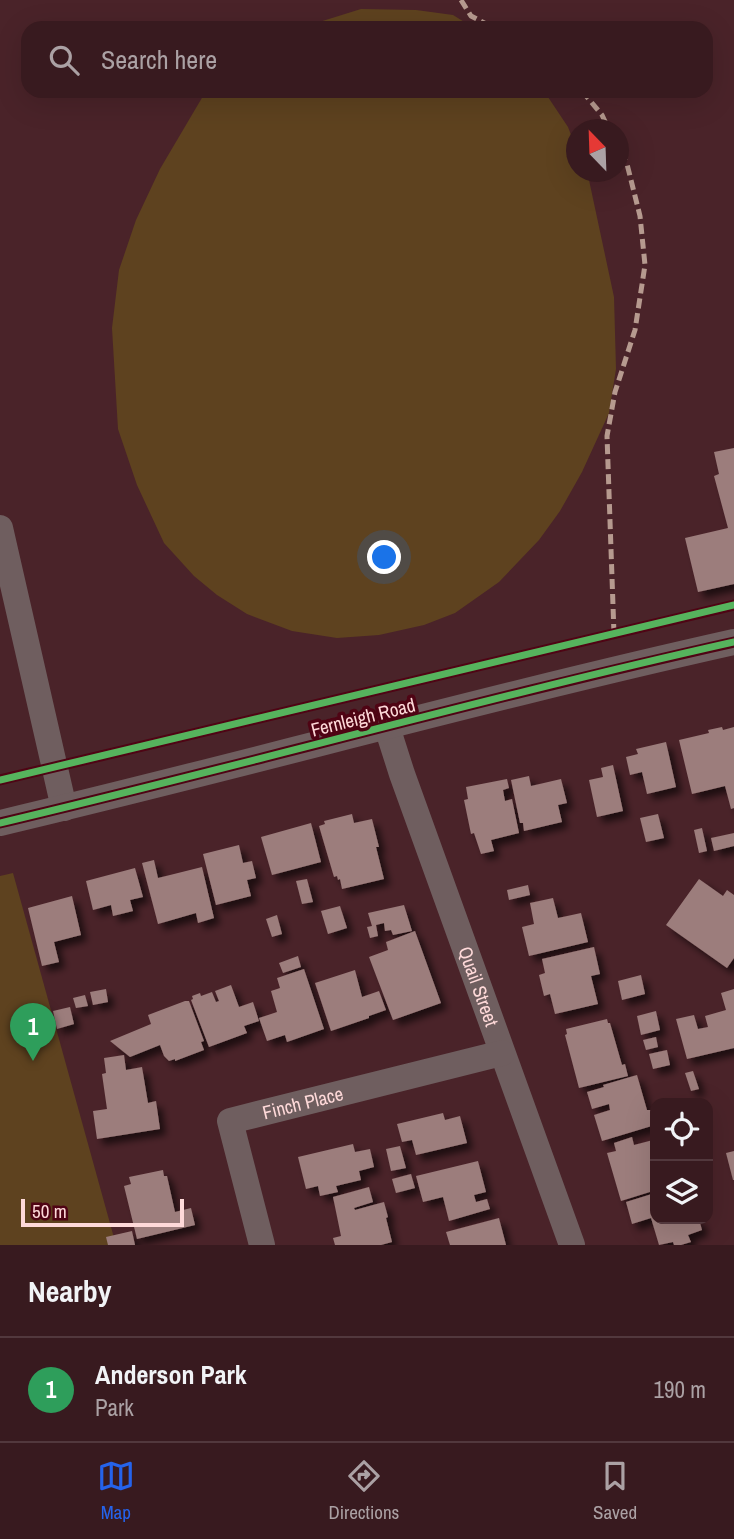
<!DOCTYPE html>
<html lang="en">
<head>
<meta charset="utf-8">
<style>
	:root { --surface:#381a1f; --page:#43272c; --text:#f1f3f6; --muted:#aba1a4; --line:#52383d; --accent:#2563eb }
	body { margin:0; font-family:"Archivo Narrow",sans-serif; background:var(--page); color:var(--text) }
	.controls { position:absolute; right:21px; bottom:21px; display:grid; overflow:hidden; border-radius:14px; box-shadow:0 7px 28px #0002 }
	.controls button { width:63px; height:63px; display:grid; place-items:center; padding:0; border:0; border-bottom:2px solid var(--line); background:var(--surface); color:var(--text); font:35px sans-serif }
	.compass { position:absolute; left:566px; top:119px; width:63px; height:63px; border-radius:50%; background:var(--surface); box-shadow:0 7px 28px #0002; rotate:337deg }
	.scale { position:absolute; left:21px; bottom:18px; width:163px; box-sizing:border-box; padding-left:7px; border:4px solid #fed9d9; border-top:0; font-size:19px; line-height:24px; white-space:nowrap; color:#fed9d9; -webkit-text-stroke:5px #4f0414; paint-order:stroke }
	.you { position:absolute; left:385px; top:558px; width:24px; height:24px; margin:-18px; border:5px solid #fff; border-radius:50%; background:#1a73e8; box-shadow:0 0 0 10px #1a73e833 }
	.badge { display:grid; place-items:center; width:46px; height:46px; border-radius:50%; background:var(--accent); color:#fff; font-size:23px; font-weight:700 }
	.pin { position:absolute; translate:-50% -58px; filter:drop-shadow(0 2px 4px #0008) }
	.pin::after { content:''; position:absolute; top:37px; width:24px; height:21px; background:inherit; clip-path:polygon(0 0,100% 0,50% 100%) }
	.list { margin:0; padding:0; list-style:none }
	h2 { display:flex; justify-content:space-between; align-items:center; height:91px; margin:0; padding:0 28px; font-size:30px }
	h2 small { font-size:23px; font-weight:400; color:var(--muted) }
	.list li { display:grid; grid-template-columns:46px 1fr auto; gap:21px; align-items:center; box-sizing:border-box; height:105px; padding:0 28px; border-top:2px solid var(--line) }
	.list b { display:block; font-size:26px; white-space:nowrap }
	.list p { margin:0; font-size:23px; white-space:nowrap; color:var(--muted) }
	.list em { font-size:23px; font-style:normal; color:var(--muted) }
	.icon { flex:none; width:38px; height:38px; fill:none; stroke:currentColor; stroke-width:2; stroke-linecap:round; stroke-linejoin:round }
	.map { position:relative; flex:none; width:734px; height:1245px; overflow:hidden }
	.search { position:absolute; background:var(--surface); box-shadow:0 7px 28px #0002; left:21px; right:21px; top:21px; height:77px; display:flex; align-items:center; gap:18px; box-sizing:border-box; padding:0 24px; border-radius:21px; color:var(--muted); font-size:26px }
	.sheet { height:196px; background:var(--surface) }
	nav { display:flex; justify-content:space-around; align-items:center; box-sizing:border-box; height:98px; border-top:2px solid var(--line); background:var(--surface); font-size:19px; color:var(--muted) }
	nav a { display:grid; justify-items:center; gap:4px }
	nav .on { color:var(--accent) }
	.map>svg:first-child { display:block }
	.green { fill:#5e421f }
	.building { fill:#9c7d7c; filter:url(#shadow) }
	.lines { fill:none; stroke-linecap:round; stroke-linejoin:round }
	.minor { stroke:#6f5e5f; stroke-width:26 }
	.quiet { stroke:#b69a8f; stroke-width:5; stroke-dasharray:10 5; stroke-linecap:butt }
	.cycleway-casing { stroke:#4f0414; stroke-width:11 }
	.cycleway { stroke:#56b35d; stroke-width:7 }
	.labels { text-anchor:middle; dominant-baseline:central; stroke-width:7; stroke-linejoin:round; paint-order:stroke }
	.street-label { font-size:19px; fill:#fed9d9; stroke:#4f0414 }
</style>
</head>
<body>
<div class="map">
<svg width="734" height="1245" viewBox="0 0 734 1245">
	<defs>
		<filter id="shadow"><feDropShadow dx="6" dy="6" stdDeviation="3.5" flood-color="#0009"/></filter>
	</defs>
	<rect width="100%" height="100%" fill="#4a2329"/>
	<g class="green">
		<path d="M 361,9 L 416,10 L 453,15 L 474,28 L 300,28 Z"/>
		<path d="M 206,91 L 544,91 L 568,127 L 576,148 L 576,172 L 586,172 L 589,180 L 614,297 L 616,369 L 609,413 L 582,472 L 560,511 L 539,540 L 499,582 L 455,613 L 424,625 L 379,635 L 337,638 L 292,631 L 247,614 L 217,595 L 194,576 L 164,543 L 137,485 L 118,429 L 112,328 L 119,270 L 136,220 L 160,169 Z"/>
		<path d="M 13,873 L 116,1245 L 0,1245 L 0,876 Z"/>
	</g>
	<g class="building">
		<path d="M 734,448 L 734,584 L 698,592 L 685,538 L 728,528 L 714,476 L 719,474 L 714,452 Z"/>
		<path d="M 722,727 L 723,730 L 734,727 L 734,808 L 731,809 L 725,786 L 692,794 L 679,740 L 709,733 L 708,730 Z"/>
		<path d="M 666,742 L 676,787 L 647,794 L 642,772 L 630,775 L 626,757 L 638,754 L 636,749 Z"/>
		<path d="M 613,765 L 623,811 L 597,817 L 589,780 L 603,777 L 601,768 Z"/>
		<path d="M 529,776 L 531,786 L 561,779 L 567,803 L 558,805 L 562,822 L 524,831 L 523,823 L 520,823 L 511,780 Z"/>
		<path d="M 507,779 L 509,788 L 503,790 L 505,801 L 512,799 L 519,833 L 491,840 L 494,851 L 481,854 L 474,833 L 471,834 L 464,800 L 468,799 L 466,787 Z"/>
		<path d="M 352,814 L 354,823 L 372,819 L 379,847 L 376,847 L 384,879 L 342,889 L 340,879 L 338,880 L 337,876 L 334,877 L 319,826 L 325,824 L 324,821 Z"/>
		<path d="M 658,814 L 664,838 L 646,842 L 640,818 Z"/>
		<path d="M 311,823 L 321,862 L 272,875 L 261,837 Z"/>
		<path d="M 702,828 L 707,851 L 699,853 L 694,830 Z"/>
		<path d="M 734,833 L 734,846 L 714,851 L 711,838 Z"/>
		<path d="M 239,845 L 243,863 L 252,861 L 256,878 L 247,880 L 251,896 L 216,905 L 203,854 Z"/>
		<path d="M 154,860 L 158,878 L 202,867 L 214,918 L 198,923 L 196,913 L 158,924 L 142,863 Z"/>
		<path d="M 135,868 L 143,897 L 130,900 L 133,911 L 113,916 L 111,905 L 93,910 L 86,881 Z"/>
		<path d="M 307,879 L 313,902 L 302,904 L 296,881 Z"/>
		<path d="M 699,879 L 723,896 L 727,890 L 734,895 L 734,958 L 727,968 L 666,925 Z"/>
		<path d="M 528,885 L 530,895 L 509,900 L 507,890 Z"/>
		<path d="M 72,896 L 81,935 L 54,942 L 59,962 L 42,966 L 28,908 Z"/>
		<path d="M 553,898 L 558,918 L 581,913 L 588,942 L 529,956 L 522,927 L 534,924 L 530,903 Z"/>
		<path d="M 404,905 L 412,931 L 393,935 L 391,930 L 385,931 L 384,923 L 376,925 L 378,936 L 370,938 L 367,927 L 372,926 L 368,913 Z"/>
		<path d="M 340,906 L 347,928 L 328,934 L 321,911 Z"/>
		<path d="M 277,915 L 282,934 L 272,937 L 266,919 Z"/>
		<path d="M 415,931 L 441,1003 L 393,1020 L 369,957 L 388,950 L 386,942 Z"/>
		<path d="M 594,947 L 600,974 L 591,976 L 598,1004 L 555,1014 L 550,994 L 544,996 L 539,975 L 545,973 L 542,959 Z"/>
		<path d="M 298,956 L 301,967 L 283,973 L 279,963 Z"/>
		<path d="M 304,969 L 324,1029 L 287,1042 L 285,1035 L 267,1041 L 259,1018 L 277,1012 L 271,991 L 280,988 L 277,978 Z"/>
		<path d="M 355,970 L 362,997 L 379,991 L 386,1010 L 369,1016 L 369,1018 L 331,1031 L 315,983 Z"/>
		<path d="M 641,975 L 645,994 L 622,1000 L 618,981 Z"/>
		<path d="M 231,985 L 239,1007 L 253,1002 L 259,1021 L 244,1026 L 247,1033 L 209,1047 L 191,1000 L 193,999 L 192,996 L 200,993 L 201,996 L 212,992 L 216,1002 L 219,1001 L 215,991 Z"/>
		<path d="M 106,989 L 108,1002 L 93,1005 L 90,992 Z"/>
		<path d="M 734,989 L 734,1048 L 687,1059 L 676,1019 L 694,1015 L 698,1029 L 708,1027 L 705,1016 L 726,1010 L 721,993 Z"/>
		<path d="M 85,995 L 88,1006 L 76,1008 L 73,998 Z"/>
		<path d="M 185,1001 L 189,1001 L 204,1041 L 201,1042 L 204,1050 L 175,1061 L 175,1059 L 169,1061 L 164,1056 L 160,1045 L 130,1057 L 110,1041 L 151,1024 L 148,1015 Z"/>
		<path d="M 70,1007 L 74,1024 L 57,1029 L 53,1011 Z"/>
		<path d="M 656,1011 L 660,1030 L 641,1035 L 637,1016 Z"/>
		<path d="M 607,1019 L 608,1023 L 610,1023 L 622,1065 L 625,1064 L 628,1076 L 579,1088 L 565,1035 L 567,1034 L 566,1029 Z"/>
		<path d="M 656,1037 L 658,1047 L 646,1050 L 643,1040 Z"/>
		<path d="M 667,1050 L 670,1065 L 653,1069 L 649,1054 Z"/>
		<path d="M 124,1055 L 126,1070 L 142,1067 L 148,1103 L 156,1101 L 160,1129 L 97,1139 L 93,1111 L 107,1109 L 102,1074 L 106,1073 L 104,1058 Z"/>
		<path d="M 693,1071 L 699,1089 L 691,1091 L 685,1073 Z"/>
		<path d="M 637,1075 L 647,1110 L 651,1110 L 655,1125 L 602,1141 L 594,1115 L 610,1110 L 609,1104 L 592,1109 L 587,1092 L 604,1087 L 603,1085 Z"/>
		<path d="M 443,1113 L 445,1120 L 460,1116 L 467,1143 L 416,1155 L 412,1140 L 402,1142 L 397,1124 Z"/>
		<path d="M 655,1131 L 655,1166 L 654,1166 L 655,1188 L 652,1189 L 653,1191 L 621,1201 L 607,1153 L 616,1151 L 614,1143 L 632,1137 L 634,1145 L 653,1140 L 651,1132 Z"/>
		<path d="M 353,1144 L 355,1152 L 370,1149 L 374,1167 L 359,1171 L 361,1180 L 336,1186 L 338,1192 L 320,1196 L 318,1186 L 306,1189 L 298,1157 Z"/>
		<path d="M 400,1146 L 406,1168 L 391,1171 L 386,1149 Z"/>
		<path d="M 734,1151 L 734,1180 L 733,1180 L 726,1153 Z"/>
		<path d="M 478,1161 L 486,1192 L 474,1195 L 476,1202 L 487,1199 L 490,1209 L 449,1221 L 443,1197 L 423,1202 L 416,1176 Z"/>
		<path d="M 163,1170 L 164,1176 L 167,1176 L 175,1212 L 191,1208 L 195,1225 L 137,1239 L 124,1186 L 131,1184 L 129,1177 Z"/>
		<path d="M 411,1174 L 415,1188 L 396,1193 L 392,1179 Z"/>
		<path d="M 369,1187 L 373,1202 L 354,1208 L 355,1210 L 384,1202 L 388,1217 L 386,1218 L 392,1242 L 381,1245 L 335,1245 L 333,1238 L 341,1236 L 333,1197 Z"/>
		<path d="M 655,1193 L 655,1219 L 699,1219 L 702,1230 L 688,1235 L 691,1242 L 681,1245 L 674,1245 L 673,1242 L 659,1245 L 651,1218 L 632,1224 L 626,1202 Z"/>
		<path d="M 499,1218 L 506,1245 L 450,1245 L 446,1232 Z"/>
		<path d="M 132,1231 L 135,1245 L 108,1245 L 106,1237 Z"/>
	</g>
	<g class="lines">
		<g class="minor">
			<path d="M 0,528 L 64,808"/>
			<path id="s1" d="M 387,727 L 402,774 L 572,1245"/>
			<path d="M 0,823 C 245,765 488,697 734,642"/>
			<path id="s2" d="M 262,1245 L 230,1121 L 502,1053"/>
		</g>
		<g class="quiet">
			<path d="M 461,0 L 471,16 L 494,28"/>
			<path d="M 582,91 L 602,115 L 609,130"/>
			<path d="M 614,634 L 607,436 L 615,392 L 635,330 L 645,265 L 640,216 L 627,164 L 618,147"/>
		</g>
		<defs>
			<g id="cycleway">
				<path d="M 0,780 L 734,605"/>
				<path d="M 0,823 C 245,765 488,697 734,642"/>
			</g>
		</defs>
		<use href="#cycleway" class="cycleway-casing"/>
		<use href="#cycleway" class="cycleway"/>
	</g>
	<g class="labels">
		<g class="street-label">
			<text transform="translate(363 717) rotate(-14)">Fernleigh Road</text>
			<text stroke="none"><textPath href="#s1" startOffset="275">Quail Street</textPath></text>
			<text stroke="none"><textPath href="#s2" startOffset="203">Finch Place</textPath></text>
		</g>
	</g>
</svg>
<div class="controls">
<button><svg class="icon" aria-label="locate" viewBox="0 0 24 24"><circle cx="12" cy="12" r="6"/><path d="M12 2v4M12 18v4M2 12h4M18 12h4"/></svg></button>
<button><svg class="icon" aria-label="layers" viewBox="0 0 24 24"><path d="M12 4l9 5-9 5-9-5zM3 14l9 5 9-5"/></svg></button>
</div>
<svg class="compass" viewBox="-18 -18 36 36"><path d="M0-13l5 13h-10z" fill="#e53935"/><path d="M0 13l5-13h-10z" fill="#aba1a4"/></svg>
<div class="scale">50 m</div>
<div class="you"></div>
<div class="pin badge" style="left:33px;top:1061px;background:#2e9e5b">1</div>
<div class="search"><svg class="icon" aria-label="search" viewBox="0 0 24 24"><circle cx="10" cy="10" r="6"/><path d="M15 15l6 6"/></svg>Search here</div>
</div>
<section class="sheet">
<h2>Nearby<small></small></h2>
<ul class="list">
<li><span class="badge" style="background:#2e9e5b">1</span><div><b>Anderson Park</b><p>Park</p></div><em>190 m</em></li>
</ul>
</section>
<nav>
<a class="on"><svg class="icon" aria-label="map" viewBox="0 0 24 24"><path d="M3 6l6-2 6 2 6-2v14l-6 2-6-2-6 2zM9 4v14M15 6v14"/></svg>Map</a>
<a><svg class="icon" aria-label="directions" viewBox="0 0 24 24"><path d="M12 3l9 9-9 9-9-9zM9 14v-3h6M13 9l2 2-2 2"/></svg>Directions</a>
<a><svg class="icon" aria-label="saved" viewBox="0 0 24 24"><path d="M7 4h10v16l-5-4-5 4z"/></svg>Saved</a>
</nav>
</body>
</html>
